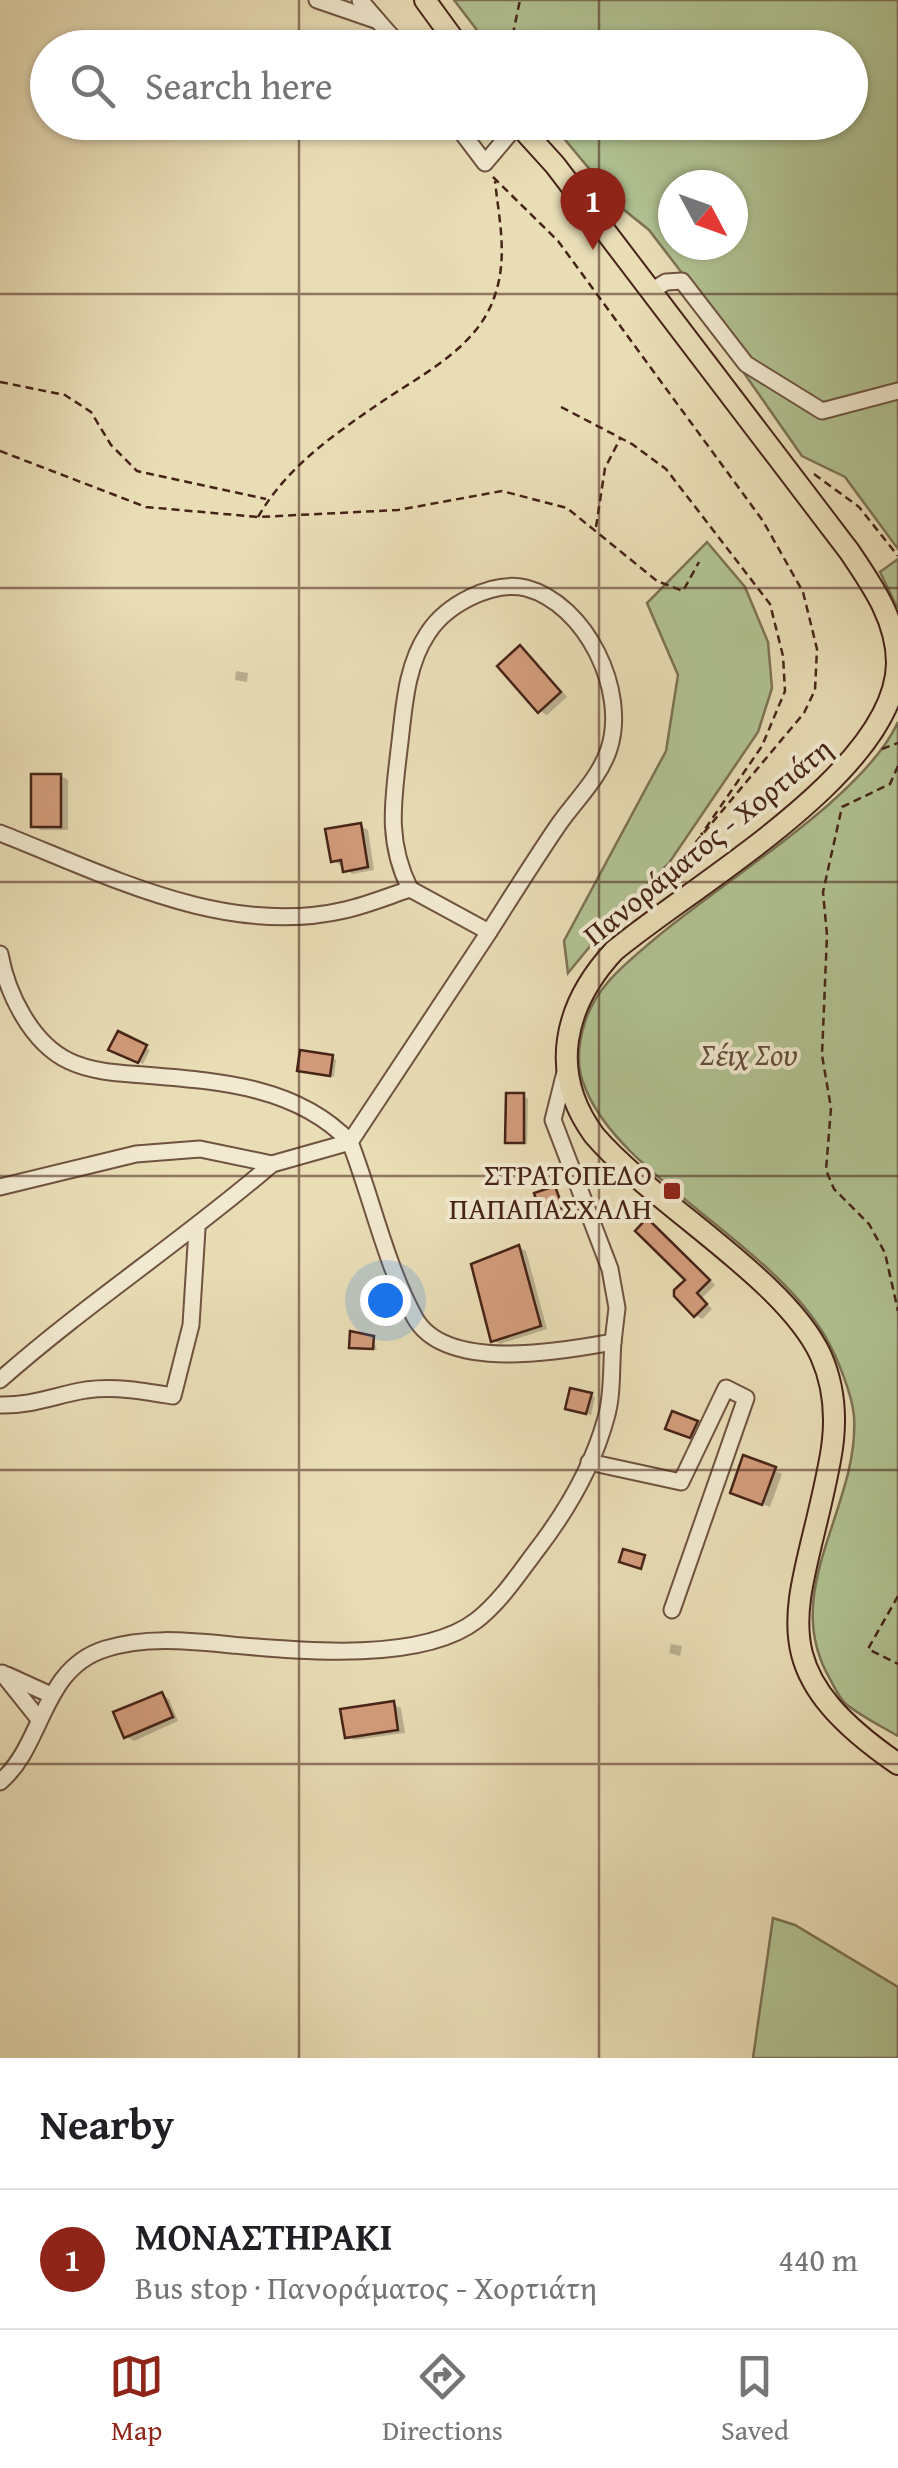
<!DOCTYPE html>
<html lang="en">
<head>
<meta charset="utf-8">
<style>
	:root { --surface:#fff; --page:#f2f2f2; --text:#202124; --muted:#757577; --line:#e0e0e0; --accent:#8f2418 }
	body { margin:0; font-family:"Gentium Book Plus",serif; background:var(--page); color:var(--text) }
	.compass { position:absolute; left:658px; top:170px; width:90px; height:90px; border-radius:50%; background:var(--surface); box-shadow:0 2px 8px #0004; rotate:131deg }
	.you { position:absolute; left:385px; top:1300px; width:35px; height:35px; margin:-25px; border:8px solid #fff; border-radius:50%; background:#1a73e8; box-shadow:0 0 0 15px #1a73e833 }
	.badge { display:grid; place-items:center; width:65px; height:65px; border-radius:50%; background:var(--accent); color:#fff; font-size:32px; font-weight:700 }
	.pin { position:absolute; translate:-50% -82px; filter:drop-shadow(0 2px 5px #0008) }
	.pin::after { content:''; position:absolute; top:52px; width:35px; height:30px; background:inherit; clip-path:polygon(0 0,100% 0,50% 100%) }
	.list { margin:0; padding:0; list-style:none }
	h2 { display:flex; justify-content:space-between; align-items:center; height:130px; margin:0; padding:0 40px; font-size:42px }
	h2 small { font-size:32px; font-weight:400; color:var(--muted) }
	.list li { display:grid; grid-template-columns:65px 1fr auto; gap:30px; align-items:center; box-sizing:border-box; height:140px; padding:0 40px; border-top:2px solid var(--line) }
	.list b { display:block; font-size:38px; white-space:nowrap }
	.list p { margin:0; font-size:32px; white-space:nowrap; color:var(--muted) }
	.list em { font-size:32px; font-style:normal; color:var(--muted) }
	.icon { flex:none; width:55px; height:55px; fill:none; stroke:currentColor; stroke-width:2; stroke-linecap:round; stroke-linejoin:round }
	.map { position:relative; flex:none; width:898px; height:2058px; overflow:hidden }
	.search { position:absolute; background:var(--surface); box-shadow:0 2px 8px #0004; left:30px; right:30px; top:30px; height:110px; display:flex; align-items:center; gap:25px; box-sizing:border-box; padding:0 35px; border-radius:55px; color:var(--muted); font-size:38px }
	.sheet { height:270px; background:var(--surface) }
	nav { display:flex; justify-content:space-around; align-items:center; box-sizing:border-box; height:140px; border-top:2px solid var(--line); background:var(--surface); font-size:28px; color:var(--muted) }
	nav a { display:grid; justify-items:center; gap:5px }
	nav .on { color:var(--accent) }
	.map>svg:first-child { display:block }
	.green { fill:#b1c292; stroke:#7c7254; stroke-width:2.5; fill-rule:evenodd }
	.shadow { fill:#0003 }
	.building { fill:#d39c7b; stroke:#462317; stroke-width:2.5 }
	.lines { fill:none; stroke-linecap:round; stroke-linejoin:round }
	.minor-casing { stroke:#6f523f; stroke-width:19 }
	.major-casing { stroke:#462317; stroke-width:24 }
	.path { stroke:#462317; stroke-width:2.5; stroke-dasharray:8 5; stroke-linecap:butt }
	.minor { stroke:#f1e9d0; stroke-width:15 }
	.major { stroke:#e9ddb6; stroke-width:20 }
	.grid { fill:none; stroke:#462317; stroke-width:2.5; stroke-opacity:0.55 }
	.poi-dot { fill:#8f2418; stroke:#f1e9d0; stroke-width:4 }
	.labels { text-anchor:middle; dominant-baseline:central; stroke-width:8; stroke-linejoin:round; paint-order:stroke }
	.street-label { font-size:30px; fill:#462317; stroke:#f1e9d0 }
	.park-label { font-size:30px; font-style:italic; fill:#614b36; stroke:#f1e9d0 }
	.poi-label { font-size:30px; fill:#462317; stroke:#f1e9d0; text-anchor:end }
</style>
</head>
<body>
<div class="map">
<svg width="898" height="2058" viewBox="0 0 898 2058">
	<rect width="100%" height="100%" fill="#e9ddb6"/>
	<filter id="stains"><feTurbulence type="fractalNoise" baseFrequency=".002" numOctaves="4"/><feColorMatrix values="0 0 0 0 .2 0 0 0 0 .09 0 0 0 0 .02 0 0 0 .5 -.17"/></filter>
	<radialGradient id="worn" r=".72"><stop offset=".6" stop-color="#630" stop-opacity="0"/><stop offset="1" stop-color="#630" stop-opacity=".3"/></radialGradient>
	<g class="green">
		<path d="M 454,0 L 898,0 L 898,549 L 845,477 L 802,456 L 716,333 L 718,320 L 649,230 L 623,209 L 551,123 L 850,122 L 850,48 L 490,47 ZM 673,185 L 733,185 L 733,245 L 673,245 Z"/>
		<path d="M 707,542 L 745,587 L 768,642 L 772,688 L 758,732 L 669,863 L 610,922 L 568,973 L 564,941 L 666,751 L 678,675 L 647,603 Z"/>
		<path d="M 898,559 L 898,609 L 880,572 Z"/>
		<path d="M 898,722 L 898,1736 C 881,1726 862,1717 846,1704 C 839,1698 835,1688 830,1679 C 778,1591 860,1507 854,1416 C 852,1394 837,1357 826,1338 C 772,1242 613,1173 583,1082 C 576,1063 579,1041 585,1022 C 596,987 624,965 651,942 C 719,883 863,799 898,722 Z"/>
		<path d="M 773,1918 L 795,1925 L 898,1987 L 898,2058 L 753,2058 Z"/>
	</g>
	<g class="shadow">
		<path d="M 107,122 L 129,122 L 120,133 Z"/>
		<path d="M 520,648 L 567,697 L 547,715 L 540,711 Z"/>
		<path d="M 236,671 L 248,673 L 247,682 L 235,680 Z"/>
		<path d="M 61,776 L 68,780 L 68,830 L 41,830 L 33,826 Z"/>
		<path d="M 360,826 L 368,830 L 374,870 L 352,874 L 333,860 Z"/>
		<path d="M 119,1034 L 150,1050 L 143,1064 L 111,1049 Z"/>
		<path d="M 332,1057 L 336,1060 L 334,1077 L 299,1070 Z"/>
		<path d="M 523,1096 L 528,1099 L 527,1144 L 512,1144 L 508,1142 Z"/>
		<path d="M 555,1188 L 566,1210 L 548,1216 L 543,1214 Z"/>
		<path d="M 654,1225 L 715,1285 L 702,1298 L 712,1309 L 702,1319 L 695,1315 L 688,1280 Z"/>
		<path d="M 519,1247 L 526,1251 L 547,1329 L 500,1344 L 493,1340 Z"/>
		<path d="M 373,1339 L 377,1350 L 351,1347 Z"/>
		<path d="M 591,1395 L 595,1398 L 591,1415 L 572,1411 Z"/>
		<path d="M 696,1423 L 701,1425 L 694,1439 L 672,1430 Z"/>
		<path d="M 745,1458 L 782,1474 L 770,1507 L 740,1496 Z"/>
		<path d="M 671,1644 L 682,1646 L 680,1656 L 669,1653 Z"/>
		<path d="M 162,1694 L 169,1699 L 178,1721 L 134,1741 L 126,1736 Z"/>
		<path d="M 393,1704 L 401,1708 L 405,1733 L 354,1740 L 347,1736 Z"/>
	</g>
	<g class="building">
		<path d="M 520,645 L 561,692 L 538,713 L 497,666 Z"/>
		<rect x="31" y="774" width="30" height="53"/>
		<path d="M 361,823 L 368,867 L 343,872 L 341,860 L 331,862 L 325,829 Z"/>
		<path d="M 118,1031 L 147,1045 L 138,1063 L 108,1050 Z"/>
		<path d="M 300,1050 L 333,1055 L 330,1076 L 297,1071 Z"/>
		<path d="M 506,1093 L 524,1093 L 524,1143 L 505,1143 Z"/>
		<path d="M 555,1186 L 563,1208 L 541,1215 L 534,1193 Z"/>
		<path d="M 647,1218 L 710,1280 L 697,1293 L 707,1304 L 694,1317 L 674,1296 L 674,1290 L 685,1280 L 635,1231 Z"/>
		<path d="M 519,1245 L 541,1326 L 491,1342 L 471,1264 Z"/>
		<path d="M 350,1331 L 374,1336 L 373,1349 L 349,1348 Z"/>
		<path d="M 570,1388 L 592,1393 L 586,1414 L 565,1409 Z"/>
		<path d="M 672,1411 L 698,1421 L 690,1438 L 665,1429 Z"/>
		<path d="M 743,1455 L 776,1467 L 762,1505 L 730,1493 Z"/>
		<path d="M 623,1549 L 645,1555 L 641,1569 L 619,1562 Z"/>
		<path d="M 162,1692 L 173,1717 L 124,1738 L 113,1712 Z"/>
		<path d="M 394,1701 L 398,1730 L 345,1738 L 340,1709 Z"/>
	</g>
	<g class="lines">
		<defs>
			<g id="minor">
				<path d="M 317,0 L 378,21 L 402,48"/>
				<path d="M 360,0 L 378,21"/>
				<path d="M 454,122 L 485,163 L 517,125"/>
				<path d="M 651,291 L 666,282 L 682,281 L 746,364 L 822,411 L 898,391"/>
				<path d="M 0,833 C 107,875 226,938 345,910 C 367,905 389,896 410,889 L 489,932 L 350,1142 C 372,1199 386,1265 415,1318 C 446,1373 564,1351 613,1342 L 617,1308 L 610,1269 L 553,1120 L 565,1072"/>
				<path d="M 410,889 C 386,841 393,802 399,750 C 404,711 405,667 428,633 C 446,605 492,580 526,588 C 586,604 628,691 609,749 C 600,777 576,800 559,824 C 535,859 512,896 489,932"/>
				<path d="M 0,954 C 7,993 31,1043 69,1061 C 92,1072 119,1073 144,1075 C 218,1081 297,1086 350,1142 L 272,1164 L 200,1149 L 136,1154 L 0,1187"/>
				<path d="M 0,1380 C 87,1303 184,1240 272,1164"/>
				<path d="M 0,1405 C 31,1406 56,1395 86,1390 C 116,1386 143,1391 173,1396 L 191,1325 L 197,1229"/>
				<path d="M 589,1462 L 681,1482 L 726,1388 L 746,1398 L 672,1610"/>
				<path d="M 2,1673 L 38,1718"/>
				<path d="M 7,1675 L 51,1695"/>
				<path d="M 0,1782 C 44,1745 41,1669 105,1649 C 147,1636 189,1641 232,1645 C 299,1651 422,1663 477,1620 C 500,1602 518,1575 536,1551 C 566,1512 593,1466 606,1418 C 613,1395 611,1366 613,1342"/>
			</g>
			<g id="major">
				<path d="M 425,0 L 460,48"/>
				<path d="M 516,122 L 555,165 L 849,551 C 872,585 897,620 897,663 C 896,771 693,885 614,951 C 564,1005 548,1072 594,1135 C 653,1204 786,1279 821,1356 C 836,1390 837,1424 830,1460 C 803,1607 750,1662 898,1764"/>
			</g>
		</defs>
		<use href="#minor" class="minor-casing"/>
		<use href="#major" class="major-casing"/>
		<g class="path">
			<path d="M 510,48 L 520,0"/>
			<path d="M 493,177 L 558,241 L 763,521 L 803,592 L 817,649 L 815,690 L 804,713 L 691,848 L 672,884"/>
			<path d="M 0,382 L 65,395 L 91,412 L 111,445 L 137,471 L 266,499"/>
			<path d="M 561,407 L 632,444 L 666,469 L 770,604 L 783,656 L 785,691 L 762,746 L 701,835"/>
			<path d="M 0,451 L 146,507 L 258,517 L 398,510 L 502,491 L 567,508 L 657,581 L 683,591 L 699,562"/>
			<path d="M 814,474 L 859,507 L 898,556"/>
			<path d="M 258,517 C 287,467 333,435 380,403 C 422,374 478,348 495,295 C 508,257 499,219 495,181"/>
			<path d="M 596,527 L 605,468 L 620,439"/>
			<path d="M 882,749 L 898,743"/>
			<path d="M 898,766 L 890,784 L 842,807 L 823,892 L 827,935 L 822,1055 L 831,1108 L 826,1170 L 834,1189 L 869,1224 L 885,1253 L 898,1311"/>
			<path d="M 898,1596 L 868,1649 L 898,1664"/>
		</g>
		<use href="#minor" class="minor"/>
		<use href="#major" class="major"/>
	</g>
	<path class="grid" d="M 299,0 L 299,48M 599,0 L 599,48M 299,122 L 299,2058M 599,122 L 599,2058M 0,294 L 898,294M 0,588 L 898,588M 0,882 L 898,882M 0,1176 L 898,1176M 0,1470 L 898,1470M 0,1764 L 898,1764"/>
	<rect class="poi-dot" x="662" y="1181" width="20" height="20" rx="5"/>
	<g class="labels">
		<g class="street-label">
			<text transform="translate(707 841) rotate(-39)">Πανοράματος - Χορτιάτη</text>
		</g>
		<g class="park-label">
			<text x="749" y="1054">Σέιχ Σου</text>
		</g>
		<g class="poi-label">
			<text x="652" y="1174">ΣΤΡΑΤΟΠΕΔΟ<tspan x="652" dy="34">ΠΑΠΑΠΑΣΧΑΛΗ</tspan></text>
		</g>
	</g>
	<rect width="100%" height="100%" filter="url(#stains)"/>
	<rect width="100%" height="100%" fill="url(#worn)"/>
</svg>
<svg class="compass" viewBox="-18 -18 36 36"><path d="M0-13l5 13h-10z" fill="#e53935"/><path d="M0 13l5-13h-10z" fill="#757577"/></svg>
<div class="you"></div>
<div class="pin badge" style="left:593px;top:250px">1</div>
<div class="search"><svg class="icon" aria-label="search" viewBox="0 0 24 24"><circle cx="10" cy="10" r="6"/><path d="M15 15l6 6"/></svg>Search here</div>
</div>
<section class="sheet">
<h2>Nearby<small></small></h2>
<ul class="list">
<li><span class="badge">1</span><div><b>ΜΟΝΑΣΤΗΡΑΚΙ</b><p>Bus stop · Πανοράματος - Χορτιάτη</p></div><em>440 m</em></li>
</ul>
</section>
<nav>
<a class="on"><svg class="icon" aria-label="map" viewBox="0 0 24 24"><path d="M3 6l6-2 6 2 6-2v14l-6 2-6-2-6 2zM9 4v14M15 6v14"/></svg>Map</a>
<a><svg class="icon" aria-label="directions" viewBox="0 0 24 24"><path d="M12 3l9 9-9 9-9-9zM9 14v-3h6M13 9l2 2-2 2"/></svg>Directions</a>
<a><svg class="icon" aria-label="saved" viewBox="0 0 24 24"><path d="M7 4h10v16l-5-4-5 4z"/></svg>Saved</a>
</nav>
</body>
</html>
